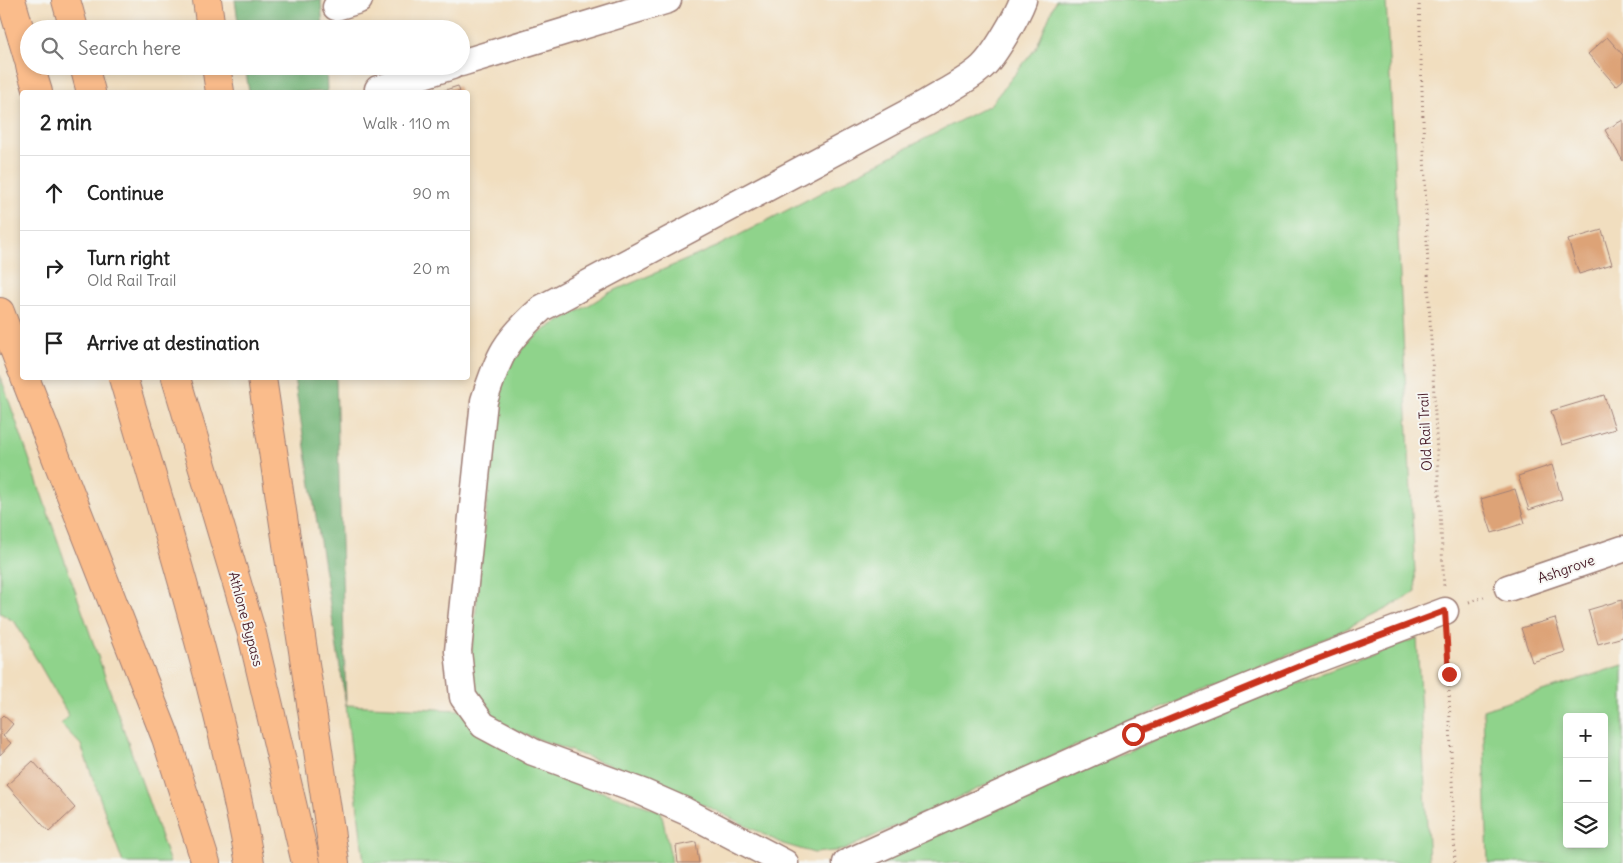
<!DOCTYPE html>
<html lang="en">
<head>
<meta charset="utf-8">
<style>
	:root { --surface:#fff; --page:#f2f2f2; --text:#222; --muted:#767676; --line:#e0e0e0 }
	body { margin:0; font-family:Delius,sans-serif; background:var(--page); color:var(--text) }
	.controls { position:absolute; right:15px; bottom:15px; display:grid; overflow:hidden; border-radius:5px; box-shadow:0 2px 8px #0003 }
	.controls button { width:45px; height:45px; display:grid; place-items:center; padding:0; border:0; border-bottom:1px solid var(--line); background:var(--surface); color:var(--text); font:25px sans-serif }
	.stop { position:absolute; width:15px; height:15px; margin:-11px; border:4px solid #c8321e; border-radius:50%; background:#fff }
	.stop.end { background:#c8321e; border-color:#fff; box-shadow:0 1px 5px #0008 }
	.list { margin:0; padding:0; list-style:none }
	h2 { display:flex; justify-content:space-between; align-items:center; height:65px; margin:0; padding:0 20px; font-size:21px }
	h2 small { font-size:16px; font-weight:400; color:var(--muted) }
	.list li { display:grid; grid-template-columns:32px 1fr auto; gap:15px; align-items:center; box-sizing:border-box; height:75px; padding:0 20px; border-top:1px solid var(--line) }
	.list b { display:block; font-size:19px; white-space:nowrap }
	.list p { margin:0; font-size:16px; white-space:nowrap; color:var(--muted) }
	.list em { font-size:16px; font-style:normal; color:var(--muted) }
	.icon { flex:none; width:28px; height:28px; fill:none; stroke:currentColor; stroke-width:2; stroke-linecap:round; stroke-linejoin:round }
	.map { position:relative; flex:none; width:1623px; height:863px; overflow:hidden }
	.search { position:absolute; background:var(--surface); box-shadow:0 2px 8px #0003; left:20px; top:20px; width:450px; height:55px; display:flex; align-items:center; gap:12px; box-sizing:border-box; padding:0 18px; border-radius:28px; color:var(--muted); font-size:19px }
	.panel { position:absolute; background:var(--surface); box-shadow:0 2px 8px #0003; left:20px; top:90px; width:450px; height:290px; border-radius:5px }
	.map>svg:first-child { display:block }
	.green { fill:#8fd38b; stroke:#6c795b; fill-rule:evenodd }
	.forest { fill:#73b577; stroke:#5e6a51 }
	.building { fill:#dda377 }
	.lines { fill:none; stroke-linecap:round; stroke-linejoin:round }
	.minor-casing { stroke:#9e7e75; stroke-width:29 }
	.highway-casing { stroke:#9e7e75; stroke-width:30 }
	.path { stroke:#9e7e75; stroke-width:3; stroke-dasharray:1 4; stroke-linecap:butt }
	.minor { stroke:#fff; stroke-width:26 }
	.highway { stroke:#fabc8b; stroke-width:28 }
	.route { stroke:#c8321e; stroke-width:6 }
	.labels { text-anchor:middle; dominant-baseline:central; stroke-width:4; stroke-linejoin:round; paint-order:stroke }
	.street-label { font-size:14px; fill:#4a1f2b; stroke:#f6f6f2 }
</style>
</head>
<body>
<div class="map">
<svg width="1623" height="863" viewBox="0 0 1623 863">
	<rect width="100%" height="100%" fill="#f6f6f2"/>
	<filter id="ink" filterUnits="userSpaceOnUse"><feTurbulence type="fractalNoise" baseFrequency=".02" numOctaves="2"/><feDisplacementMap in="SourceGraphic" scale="10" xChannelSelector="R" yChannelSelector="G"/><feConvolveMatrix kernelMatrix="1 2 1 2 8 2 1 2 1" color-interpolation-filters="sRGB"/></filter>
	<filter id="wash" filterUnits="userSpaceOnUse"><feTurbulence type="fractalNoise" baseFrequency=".0096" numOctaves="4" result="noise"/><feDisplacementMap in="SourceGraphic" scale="20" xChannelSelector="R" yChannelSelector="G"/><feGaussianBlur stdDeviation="1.12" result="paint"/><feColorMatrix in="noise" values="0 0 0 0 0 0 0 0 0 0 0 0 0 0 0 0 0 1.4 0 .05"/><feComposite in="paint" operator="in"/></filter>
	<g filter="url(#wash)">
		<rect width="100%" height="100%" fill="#f1debf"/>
		<g class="green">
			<path d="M 1056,0 L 1386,0 L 1416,592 C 1344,635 1263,665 1186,698 C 1071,747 957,797 844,850 L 814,853 L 783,844 L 664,785 L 508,728 C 485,714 475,694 470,669 L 497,401 C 500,390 503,377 508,368 C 533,326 570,320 606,294 L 714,248 L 990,105 L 1036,48 Z"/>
			<path d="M 0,375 L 170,863 L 123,863 L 81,745 L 61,724 L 69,716 L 15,622 L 0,613 Z"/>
			<path d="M 1417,638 L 1429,863 L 871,863 L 1224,710 Z"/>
			<path d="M 1623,665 L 1623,863 L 1488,863 L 1483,710 ZM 1567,717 L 1604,717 L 1604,844 L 1567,844 Z"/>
			<path d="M 346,705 L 459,710 L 502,747 L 553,776 L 661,811 L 672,863 L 364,863 Z"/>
		</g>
		<g class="forest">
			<path d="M 235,0 L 321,0 L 323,29 L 239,29 Z"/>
			<path d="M 245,66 L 326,66 L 327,92 L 249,92 Z"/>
			<path d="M 294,378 L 336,378 L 346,705 Z"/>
		</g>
		<g id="blocks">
			<g class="building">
				<path d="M 1607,37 L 1623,55 L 1623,80 L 1616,86 L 1588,54 Z"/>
				<path d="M 458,86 L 460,92 L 439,92 Z"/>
				<path d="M 1623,120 L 1623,161 L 1605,130 Z"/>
				<path d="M 1602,230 L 1612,264 L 1579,274 L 1568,240 Z"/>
				<path d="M 1604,395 L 1615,429 L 1562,445 L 1551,411 Z"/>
				<path d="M 1552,465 L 1562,499 L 1529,510 L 1518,476 Z"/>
				<path d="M 1515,489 L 1525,523 L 1492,533 L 1481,499 Z"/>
				<path d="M 1622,600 L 1623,637 L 1598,644 L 1588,610 Z"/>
				<path d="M 1555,618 L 1565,652 L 1532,662 L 1521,628 Z"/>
				<path d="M 3,715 L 13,724 L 3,736 L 11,743 L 0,755 L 0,718 Z"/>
				<path d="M 33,761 L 75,808 L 49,832 L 7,785 Z"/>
				<path d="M 696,842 L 699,863 L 678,863 L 676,846 Z"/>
			</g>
		</g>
	</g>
	<g filter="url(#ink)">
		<use href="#blocks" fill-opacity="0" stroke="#9e7e75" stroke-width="1"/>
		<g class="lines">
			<defs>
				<g id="minor">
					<path d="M 336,7 L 359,0"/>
					<path d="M 461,63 L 668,0"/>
					<path d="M 378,89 L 452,66"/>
					<path d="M 1508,588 L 1623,549"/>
					<path d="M 785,863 L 685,811 L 642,792 L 533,752 L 483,725 L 463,697 L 458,651 L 484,401 C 499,354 505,341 542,308 L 926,103 C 944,92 967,81 982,67 C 995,55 1017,16 1023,0"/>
					<path d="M 846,863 L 1133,734 L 1307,663 L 1445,611"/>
				</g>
				<g id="highway">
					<path d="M 11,0 L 29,61"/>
					<path d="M 66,0 L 74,29"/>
					<path d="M 207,0 L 211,29"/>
					<path d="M 30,66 L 38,92"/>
					<path d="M 84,66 L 91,92"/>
					<path d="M 216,66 L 220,92"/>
					<path d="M 0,312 L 22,370"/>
					<path d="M 25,378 L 166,738 L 206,863"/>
					<path d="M 123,378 C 170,537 220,699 250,863"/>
					<path d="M 176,378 L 252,634 L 306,863"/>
					<path d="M 262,378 L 335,863"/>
				</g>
			</defs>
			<use href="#minor" class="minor-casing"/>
			<use href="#highway" class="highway-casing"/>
			<g class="path">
				<path d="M 1419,0 L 1429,300 L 1444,588"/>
				<path d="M 1469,602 L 1484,597"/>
				<path d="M 1447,636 L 1455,863"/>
			</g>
			<use href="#minor" class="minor"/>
			<use href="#highway" class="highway"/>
		</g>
	</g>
	<g class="lines" filter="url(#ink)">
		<path class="route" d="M 1133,734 L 1307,663 L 1445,611 L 1449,674"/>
	</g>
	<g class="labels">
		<g class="street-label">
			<text transform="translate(1425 432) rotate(-93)">Old Rail Trail</text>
			<text transform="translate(1566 569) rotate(-19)">Ashgrove</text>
			<text transform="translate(246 619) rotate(75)">Athlone Bypass</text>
		</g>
	</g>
</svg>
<div class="controls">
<button>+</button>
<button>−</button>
<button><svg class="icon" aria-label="layers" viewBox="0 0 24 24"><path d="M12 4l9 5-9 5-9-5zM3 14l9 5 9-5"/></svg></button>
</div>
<div class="stop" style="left:1133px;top:734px"></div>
<div class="stop end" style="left:1449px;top:674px"></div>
<div class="search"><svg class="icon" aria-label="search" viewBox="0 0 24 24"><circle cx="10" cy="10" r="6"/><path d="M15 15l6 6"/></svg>Search here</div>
<section class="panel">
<h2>2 min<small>Walk · 110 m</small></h2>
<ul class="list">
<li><svg class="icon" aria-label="ahead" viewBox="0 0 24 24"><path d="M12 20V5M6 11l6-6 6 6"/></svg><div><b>Continue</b></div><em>90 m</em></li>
<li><svg class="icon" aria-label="right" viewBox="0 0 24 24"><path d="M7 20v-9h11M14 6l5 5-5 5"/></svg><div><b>Turn right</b><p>Old Rail Trail</p></div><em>20 m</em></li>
<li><svg class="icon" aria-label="arrive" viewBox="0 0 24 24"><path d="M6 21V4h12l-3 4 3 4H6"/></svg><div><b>Arrive at destination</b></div></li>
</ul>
</section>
</div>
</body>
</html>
